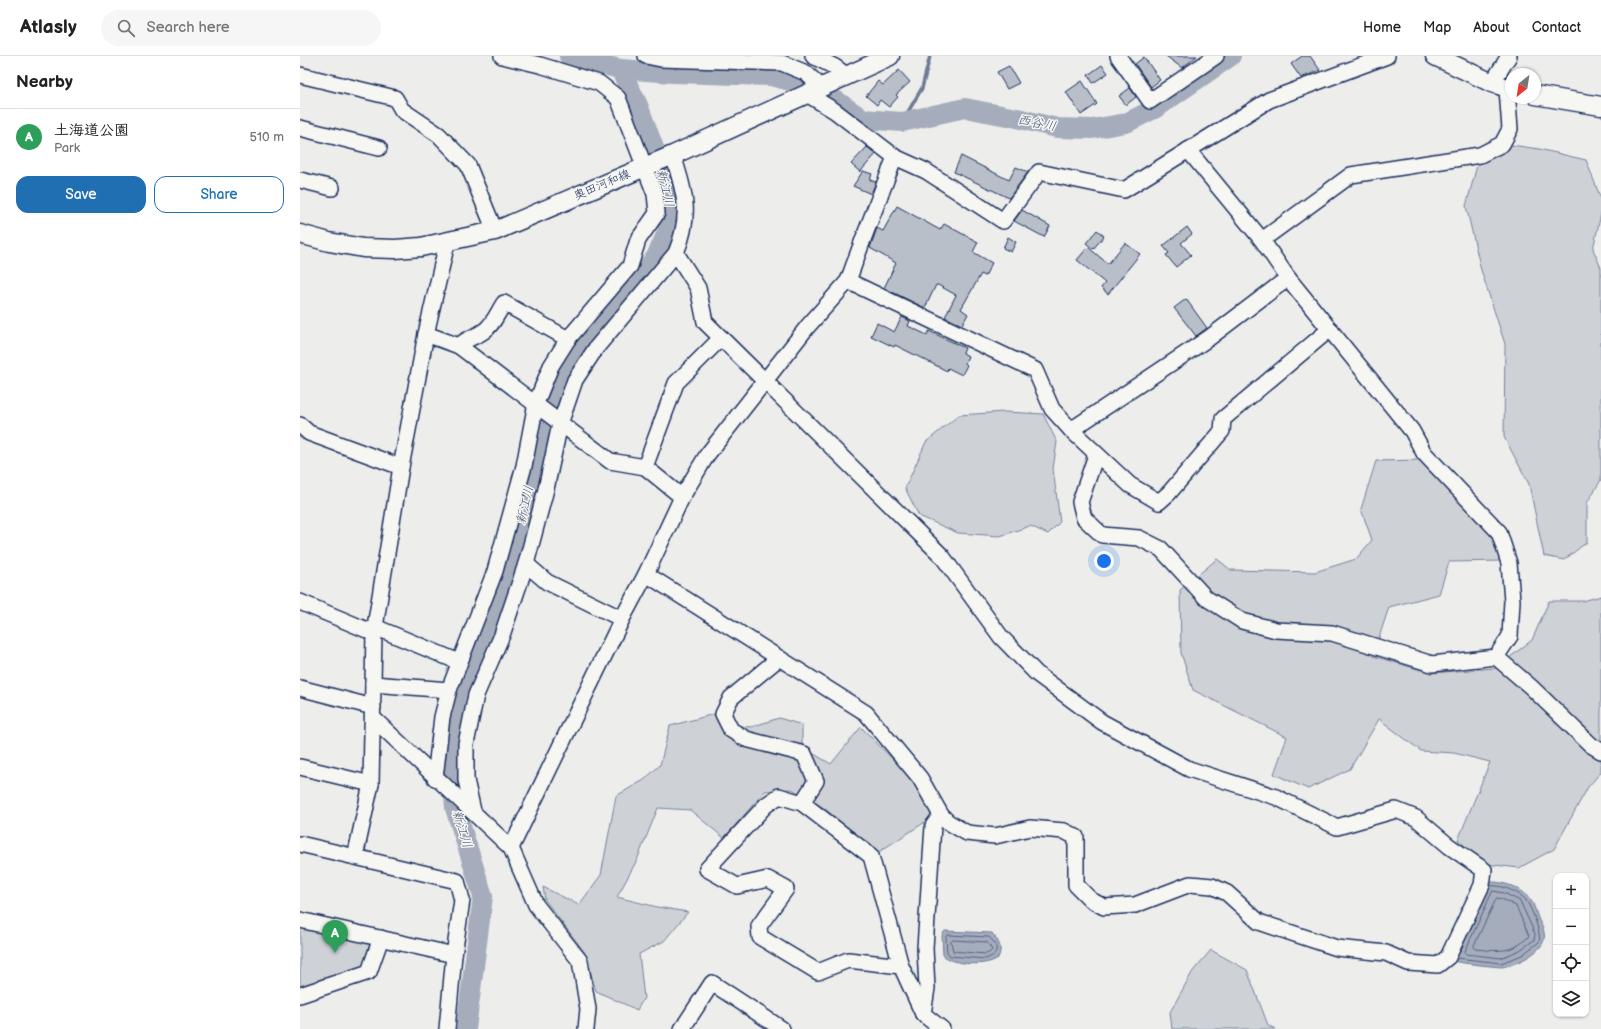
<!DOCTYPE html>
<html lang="en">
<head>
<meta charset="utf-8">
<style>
	:root { --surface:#fff; --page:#f6f6f6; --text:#222; --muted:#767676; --line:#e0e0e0; --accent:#1f6fb2 }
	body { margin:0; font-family:"Balsamiq Sans","Klee One",sans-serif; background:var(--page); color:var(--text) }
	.controls { position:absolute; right:12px; bottom:12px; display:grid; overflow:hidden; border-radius:8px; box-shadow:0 1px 3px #0004 }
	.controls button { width:36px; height:36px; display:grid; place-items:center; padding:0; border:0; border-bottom:1px solid var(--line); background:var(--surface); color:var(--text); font:20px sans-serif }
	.compass { position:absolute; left:1205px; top:12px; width:36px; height:36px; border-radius:50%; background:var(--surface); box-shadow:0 1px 3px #0004; rotate:210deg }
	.you { position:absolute; left:804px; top:505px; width:14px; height:14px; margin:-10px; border:3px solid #fff; border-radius:50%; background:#1a73e8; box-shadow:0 0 0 6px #1a73e833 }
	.badge { display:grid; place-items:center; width:26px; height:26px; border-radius:50%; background:var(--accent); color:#fff; font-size:13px; font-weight:700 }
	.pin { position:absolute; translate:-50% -33px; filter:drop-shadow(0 1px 2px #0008) }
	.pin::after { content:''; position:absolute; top:21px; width:14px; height:12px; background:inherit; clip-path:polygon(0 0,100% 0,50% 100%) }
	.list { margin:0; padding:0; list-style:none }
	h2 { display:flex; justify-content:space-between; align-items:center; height:52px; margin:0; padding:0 16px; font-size:17px }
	h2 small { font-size:13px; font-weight:400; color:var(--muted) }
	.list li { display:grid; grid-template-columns:26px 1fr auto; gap:12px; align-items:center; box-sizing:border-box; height:56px; padding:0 16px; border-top:1px solid var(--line) }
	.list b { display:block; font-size:15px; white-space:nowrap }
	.list p { margin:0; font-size:13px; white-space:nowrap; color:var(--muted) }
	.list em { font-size:13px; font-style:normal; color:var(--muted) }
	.actions { display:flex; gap:8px; padding:12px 16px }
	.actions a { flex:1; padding:9px 0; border:1px solid var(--accent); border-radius:12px; text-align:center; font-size:14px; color:var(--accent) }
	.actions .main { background:var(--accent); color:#fff }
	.icon { flex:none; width:22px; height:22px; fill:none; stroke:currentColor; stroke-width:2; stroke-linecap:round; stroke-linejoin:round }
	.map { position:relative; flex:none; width:1301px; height:973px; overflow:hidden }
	header { display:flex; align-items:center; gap:24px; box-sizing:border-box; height:56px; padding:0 20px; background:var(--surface); border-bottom:1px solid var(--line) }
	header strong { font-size:19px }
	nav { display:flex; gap:22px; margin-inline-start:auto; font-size:14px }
	.search { width:280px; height:36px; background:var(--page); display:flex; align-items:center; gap:10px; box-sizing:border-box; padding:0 14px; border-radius:22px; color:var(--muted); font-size:15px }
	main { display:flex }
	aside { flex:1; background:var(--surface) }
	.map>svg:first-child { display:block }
	.green { fill:#ced2d7; stroke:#74809a }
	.water { fill:#a5acbc; stroke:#6e7a96 }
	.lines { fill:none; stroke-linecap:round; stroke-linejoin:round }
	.shore { stroke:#526184; stroke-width:1 }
	.stream { stroke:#6e7a96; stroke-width:3.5 }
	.river { stroke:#a5acbc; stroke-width:20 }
	.building { fill:#b9bfc8; stroke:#1b2f5e }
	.minor-casing { stroke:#1b2f5e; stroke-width:18 }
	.major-casing { stroke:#1b2f5e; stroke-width:21 }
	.minor { stroke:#f6f6f2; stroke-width:15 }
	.major { stroke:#f6f6f2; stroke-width:18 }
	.labels { text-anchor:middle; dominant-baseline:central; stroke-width:3; stroke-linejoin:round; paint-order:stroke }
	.street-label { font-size:12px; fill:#1b2f5e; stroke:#f6f6f2 }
	.water-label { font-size:13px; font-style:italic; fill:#44547a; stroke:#f6f6f2 }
</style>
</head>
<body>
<header>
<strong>Atlasly</strong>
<div class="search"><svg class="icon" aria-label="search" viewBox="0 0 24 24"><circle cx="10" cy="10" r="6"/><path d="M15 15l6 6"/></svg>Search here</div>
<nav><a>Home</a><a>Map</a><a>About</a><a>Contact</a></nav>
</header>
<main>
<aside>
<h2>Nearby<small></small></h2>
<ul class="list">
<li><span class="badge" style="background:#2e9e5b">A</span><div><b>土海道公園</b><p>Park</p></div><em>510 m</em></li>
</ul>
<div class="actions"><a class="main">Save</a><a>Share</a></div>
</aside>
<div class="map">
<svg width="1301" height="973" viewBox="0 0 1301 973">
	<rect width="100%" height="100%" fill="#edeeec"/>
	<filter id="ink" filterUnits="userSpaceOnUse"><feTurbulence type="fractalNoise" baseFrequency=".025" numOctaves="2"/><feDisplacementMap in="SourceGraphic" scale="8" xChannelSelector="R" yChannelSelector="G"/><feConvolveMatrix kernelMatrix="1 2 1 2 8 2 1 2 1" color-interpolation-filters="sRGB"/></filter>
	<g filter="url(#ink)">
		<g class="green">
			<path d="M 1211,89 L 1239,93 L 1286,104 L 1301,143 L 1301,158 L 1293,193 L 1301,212 L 1301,424 L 1287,447 L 1287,486 L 1264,504 L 1244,500 L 1229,428 L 1204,381 L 1205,288 L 1181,214 L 1166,150 L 1178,106 Z"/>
			<path d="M 705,356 L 743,358 L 757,386 L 753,413 L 760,466 L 748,478 L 730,470 L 700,480 L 658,477 L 619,460 L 605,432 L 626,386 L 659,359 Z"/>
			<path d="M 1119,404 L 1191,478 L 1201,505 L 1149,506 L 1139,538 L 1089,551 L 1073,600 L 1131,617 L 1196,612 L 1232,584 L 1249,545 L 1283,545 L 1301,540 L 1301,716 L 1288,731 L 1254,793 L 1219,812 L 1186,808 L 1158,784 L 1190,706 L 1154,697 L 1121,695 L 1079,663 L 1050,713 L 1008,733 L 974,718 L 987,681 L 893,634 L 881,597 L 880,534 L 917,503 L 931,514 L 1015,516 L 1056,503 L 1072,484 L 1061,453 L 1076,405 Z"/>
			<path d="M 414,658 L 419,668 L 451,671 L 479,662 L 502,669 L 502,691 L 531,708 L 561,671 L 612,723 L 636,759 L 577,797 L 524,752 L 492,733 L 465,735 L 424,782 L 390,754 L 358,752 L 337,804 L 317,841 L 357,851 L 388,856 L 364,885 L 339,898 L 344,942 L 337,954 L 296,935 L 285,897 L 245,844 L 243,831 L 279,849 L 301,819 L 316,740 L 344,724 L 360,709 L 370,670 Z"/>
			<path d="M 0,870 L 73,886 L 66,909 L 0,932 Z"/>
			<path d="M 911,894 L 947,914 L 968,969 L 975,973 L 872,973 L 870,956 L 893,915 Z"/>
		</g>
		<g class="water">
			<path d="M 1188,826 C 1201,825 1222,831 1230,843 C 1234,848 1236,856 1238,862 C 1241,869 1246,876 1244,883 C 1242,897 1215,909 1202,911 C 1198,911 1158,907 1153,905 Z"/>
			<path d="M 645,875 L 692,877 C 699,886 703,891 698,902 C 686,911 653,909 643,899 L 642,879 Z"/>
		</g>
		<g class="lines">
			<g class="shore">
				<path d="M 1193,835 L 1204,837 L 1220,845 L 1235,878 L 1234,884 L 1220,894 L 1201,902 L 1166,898 L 1165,896 Z"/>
				<path d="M 1197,842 L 1202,843 L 1216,850 L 1229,880 C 1213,898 1196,895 1175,893 L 1174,890 Z"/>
				<path d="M 648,879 L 689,881 C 695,887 699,891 694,899 L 686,903 L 650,900 L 647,896 L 646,881 Z"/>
				<path d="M 653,884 L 687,886 L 692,894 L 689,897 L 685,898 L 653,895 L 651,886 Z"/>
				<path d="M 1157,902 L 1201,907 L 1222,899 L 1239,886 C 1242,878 1230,846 1223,841 C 1215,835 1200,828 1190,830"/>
			</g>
			<path class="stream" d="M 602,66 L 622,32 L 630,0"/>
			<g class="river">
				<path d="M 269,0 L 320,13 L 373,17 L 471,20 L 502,28"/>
				<path d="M 531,41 L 563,63 L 602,66 L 665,52 L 717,62 L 757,72 L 792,73 L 826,67 L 856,52 L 931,0"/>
				<path d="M 166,973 L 183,840 L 155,752 L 153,726 L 160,639 L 191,565 L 213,501 L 242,370 L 250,347 L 265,314 L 356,201 L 367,177 L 372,153 L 363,116 L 338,49 L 320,13"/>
			</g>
		</g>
		<g class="building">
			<path d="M 866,0 L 897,0 L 882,12 Z"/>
			<path d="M 1002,0 L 1010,0 L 1020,14 L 1001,22 L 991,8 Z"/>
			<path d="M 844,1 L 860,24 L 851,31 L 835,8 Z"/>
			<path d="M 802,9 L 808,17 L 793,27 L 788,19 Z"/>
			<path d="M 709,10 L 719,27 L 707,33 L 697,16 Z"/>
			<path d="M 599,14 L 610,26 L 596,39 L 598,41 L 589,51 L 580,44 L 577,49 L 566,40 L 578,25 L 583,29 Z"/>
			<path d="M 782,25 L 797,48 L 781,59 L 766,36 Z"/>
			<path d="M 830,32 L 836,41 L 826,49 L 819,40 Z"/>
			<path d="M 567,91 L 576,98 L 560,116 L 551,108 Z"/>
			<path d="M 661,100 L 709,124 L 716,111 L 728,116 L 709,142 L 654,116 Z"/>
			<path d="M 563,115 L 572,118 L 570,124 L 576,126 L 571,138 L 553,130 Z"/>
			<path d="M 597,150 L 640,174 L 644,168 L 678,186 L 673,196 L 692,207 L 685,220 L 681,218 L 661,253 L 668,258 L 662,269 L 645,261 L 656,239 L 638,229 L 636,229 L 625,252 L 584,232 L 596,207 L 570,192 L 577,172 L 583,175 Z"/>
			<path d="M 722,154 L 750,170 L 744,181 L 714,165 Z"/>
			<path d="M 887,171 L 892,178 L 881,187 L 891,199 L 876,211 L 866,199 L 869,197 L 863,190 Z"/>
			<path d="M 797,174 L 804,180 L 793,193 L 786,187 Z"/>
			<path d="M 708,181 L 716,186 L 711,196 L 703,192 Z"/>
			<path d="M 825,187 L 840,198 L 808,238 L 801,232 L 805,227 L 777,204 L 788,191 L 808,208 Z"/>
			<path d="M 886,243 L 907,272 L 896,280 L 874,252 Z"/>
			<path d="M 602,261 L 610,265 L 608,270 L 627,279 L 629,275 L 665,292 L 663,297 L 668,300 L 665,307 L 667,309 L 662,319 L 648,312 L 647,315 L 595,289 L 594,291 L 571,280 L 577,267 L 594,276 Z"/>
		</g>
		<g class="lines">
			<defs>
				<g id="minor">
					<path d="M 346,0 L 361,3 L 482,7 L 506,17 L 521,31"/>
					<path d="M 513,0 L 535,11 L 546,19"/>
					<path d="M 818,0 L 850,45 L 916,0"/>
					<path d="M 0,19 L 95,42 L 102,54 L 139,79 L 168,109 L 195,175"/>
					<path d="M 1192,27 L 1209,0"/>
					<path d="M 507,38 L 535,55 L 595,101 L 626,115 L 703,165 L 739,116 L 824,134 L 969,44 L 1087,0"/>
					<path d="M 0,72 L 79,92"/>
					<path d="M 888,94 L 962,184 L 988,222 L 1112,375 L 1124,397 L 1199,476 L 1209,507 L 1212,545 L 1210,580 L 1196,601"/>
					<path d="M 0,124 L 32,132"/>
					<path d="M 962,184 L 1051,119 L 1180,99 L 1202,88 L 1210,73 L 1207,33"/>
					<path d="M 548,225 L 735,314 L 752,353 L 771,374 L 830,429 L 859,446 L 869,437 L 922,375 L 923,363 L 1030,273"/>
					<path d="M 126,278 L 159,290 L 310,405 L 345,411 L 382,441"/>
					<path d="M 159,290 C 166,282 176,281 184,275 C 193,269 198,256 204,247 L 268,283"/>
					<path d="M 0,369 L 9,377 L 101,411"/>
					<path d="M 771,374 L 909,282 L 988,222"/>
					<path d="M 796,399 L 780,446 L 784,462 L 802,479 L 839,482 L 861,493 L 906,542 L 942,565 L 976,574 L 1032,577 L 1132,608 L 1196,601 L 1231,631 L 1291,689 L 1301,695"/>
					<path d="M 345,411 L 376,327 L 421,282"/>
					<path d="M 226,508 L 247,526 L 322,563"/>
					<path d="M 346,518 L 566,657 L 620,722 L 641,759 L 648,766 L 667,777 L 695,780 L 730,772 L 764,775 L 776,781 L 776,829 L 791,844 L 804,851 L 835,849 L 890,828 L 912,830 L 927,837 L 959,866 L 1037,892 L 1086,897 L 1108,907 L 1138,909 L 1148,901 L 1182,829 L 1184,814 L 1149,790 L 1116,762 L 1096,754 L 1037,771 L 976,741 L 889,713 L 802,666 L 737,618 L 701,581 L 642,500 L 405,266 L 398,232 L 376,197 C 392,158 385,138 373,99"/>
					<path d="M 0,546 L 74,577"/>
					<path d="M 75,571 L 159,606"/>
					<path d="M 479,602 L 431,642 L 423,658 L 431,674 L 446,683 L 504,698 L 516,725 L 502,747"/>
					<path d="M 73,628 L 149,634"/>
					<path d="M 0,632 L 73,651"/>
					<path d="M 74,663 L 211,792 L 236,849 L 280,905 L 288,953 L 286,973"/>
					<path d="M 0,711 L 71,728"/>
					<path d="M 135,722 L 142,661 L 149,634 L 195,515 L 224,410 L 236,347 L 251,310 L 268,283 L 330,210 L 338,184 L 357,157 L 355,138 L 318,42 L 299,27 L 240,9 L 202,0"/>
					<path d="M 173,755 L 166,724 L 166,688 L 176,639 L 202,579 L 226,508 L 246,433 L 260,368 L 275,324 L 296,292 L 376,197"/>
					<path d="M 641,759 L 633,770 L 625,892 L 627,932 L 623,958 L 642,973"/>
					<path d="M 0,788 L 157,825 L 162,844 L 154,899 L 147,973"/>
					<path d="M 211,792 L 322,563 L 346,518 L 382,441 L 407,399 L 508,270 L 548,225 L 564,181 L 595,101"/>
					<path d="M 55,801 L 71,728 L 74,577 L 101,411 L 126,278 L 147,187"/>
					<path d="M 0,864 L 154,899"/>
					<path d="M 601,910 L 548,904 L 518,916 L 460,881 L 459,870 L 486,833 L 468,823 L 437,830 L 407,813 L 466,749 L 479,740 L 502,747 L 571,800 L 601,910 L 623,958"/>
					<path d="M 0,939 L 69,916 L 81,882"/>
					<path d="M 382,973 L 412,927 L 482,973"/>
				</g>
				<g id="major">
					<path d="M 1135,0 L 1192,27 L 1211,33"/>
					<path d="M 1235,39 L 1301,50"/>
					<path d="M 0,178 L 29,186 L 63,192 L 95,193 L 121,191 L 195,175 L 373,99 L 590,0"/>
				</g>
			</defs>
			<use href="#minor" class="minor-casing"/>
			<use href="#major" class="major-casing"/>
			<use href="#minor" class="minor"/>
			<use href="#major" class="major"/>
		</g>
	</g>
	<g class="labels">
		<g class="street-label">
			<text transform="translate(302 129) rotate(-23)">奥田河和線</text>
		</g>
		<g class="water-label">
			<text transform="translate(737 67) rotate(11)">西谷川</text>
			<text transform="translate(365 132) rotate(77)">新江川</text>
			<text transform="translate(225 449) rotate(-77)">新江川</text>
			<text transform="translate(162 773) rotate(73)">新江川</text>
		</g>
	</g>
</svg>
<div class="controls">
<button>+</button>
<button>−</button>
<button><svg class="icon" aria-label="locate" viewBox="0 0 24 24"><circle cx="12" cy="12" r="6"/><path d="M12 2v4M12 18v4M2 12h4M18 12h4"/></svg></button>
<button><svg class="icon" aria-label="layers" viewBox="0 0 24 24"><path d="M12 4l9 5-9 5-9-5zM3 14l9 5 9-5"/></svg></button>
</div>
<svg class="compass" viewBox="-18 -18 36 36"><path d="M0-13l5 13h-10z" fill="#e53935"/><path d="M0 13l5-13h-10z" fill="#767676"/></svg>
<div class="you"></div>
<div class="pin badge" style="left:35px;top:897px;background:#2e9e5b">A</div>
</div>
</main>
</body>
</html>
